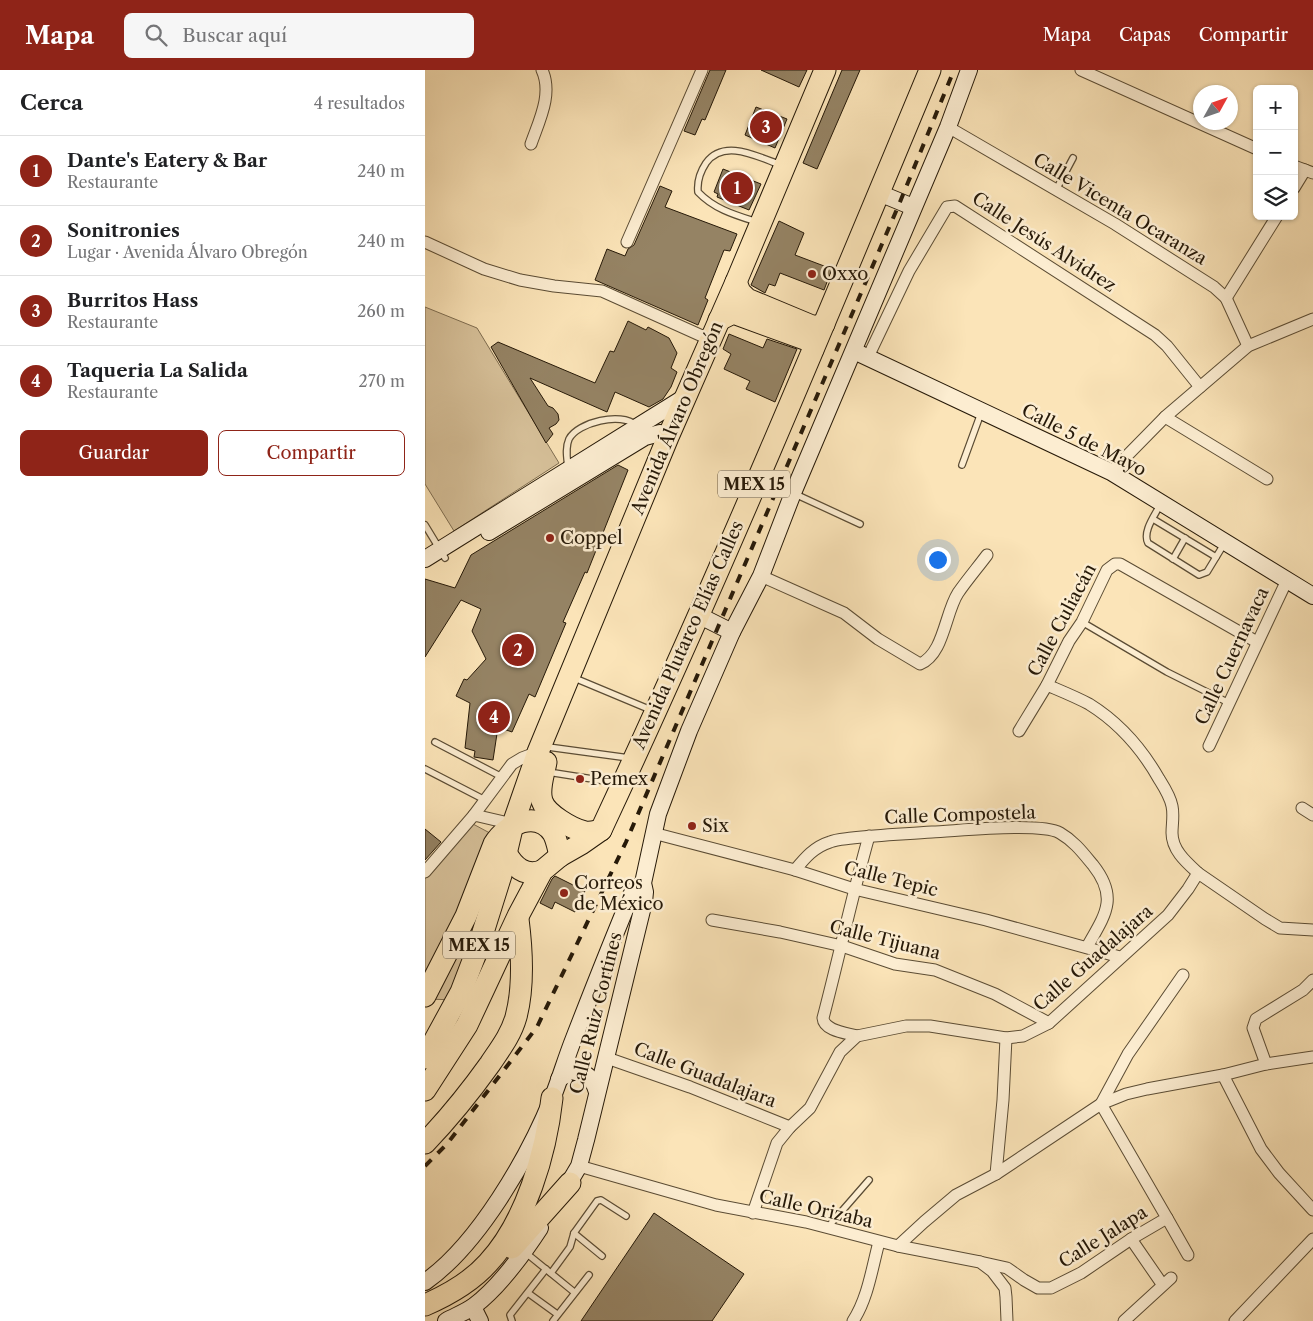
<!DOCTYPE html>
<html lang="es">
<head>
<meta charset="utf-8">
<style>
	:root { --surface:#fff; --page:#f6f6f6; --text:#202124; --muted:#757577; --line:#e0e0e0; --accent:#8f2418 }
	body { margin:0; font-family:"Libre Caslon Text",serif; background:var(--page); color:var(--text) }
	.controls { position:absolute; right:15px; top:15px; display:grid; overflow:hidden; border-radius:8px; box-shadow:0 1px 4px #0004 }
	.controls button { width:45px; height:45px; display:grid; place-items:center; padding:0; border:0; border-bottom:1px solid var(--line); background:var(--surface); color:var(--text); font:25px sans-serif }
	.compass { position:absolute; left:768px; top:15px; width:45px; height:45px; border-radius:50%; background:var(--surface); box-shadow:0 1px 4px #0004; rotate:50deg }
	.you { position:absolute; left:512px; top:489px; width:18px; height:18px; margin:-12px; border:4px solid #fff; border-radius:50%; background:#1a73e8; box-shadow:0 0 0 8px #1a73e833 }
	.badge { display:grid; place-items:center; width:32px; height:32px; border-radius:50%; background:var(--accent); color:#fff; font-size:16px; font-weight:700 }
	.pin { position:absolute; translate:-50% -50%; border:2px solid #fff; box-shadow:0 1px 5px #0006 }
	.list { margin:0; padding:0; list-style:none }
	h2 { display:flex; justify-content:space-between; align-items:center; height:65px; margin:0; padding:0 20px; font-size:21px }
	h2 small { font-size:16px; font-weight:400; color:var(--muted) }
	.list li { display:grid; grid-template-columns:32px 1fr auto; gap:15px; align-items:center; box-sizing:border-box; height:70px; padding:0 20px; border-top:1px solid var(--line) }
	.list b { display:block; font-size:19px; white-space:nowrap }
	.list p { margin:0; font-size:16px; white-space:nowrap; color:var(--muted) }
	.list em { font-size:16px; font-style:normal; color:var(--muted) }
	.actions { display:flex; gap:10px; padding:15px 20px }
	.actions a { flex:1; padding:11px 0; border:1px solid var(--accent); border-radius:8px; text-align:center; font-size:18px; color:var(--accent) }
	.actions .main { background:var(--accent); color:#fff }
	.icon { flex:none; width:28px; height:28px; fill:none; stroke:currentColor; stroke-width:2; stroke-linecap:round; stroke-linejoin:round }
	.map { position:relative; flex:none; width:888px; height:1251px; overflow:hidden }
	header { display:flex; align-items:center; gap:30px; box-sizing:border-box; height:70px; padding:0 25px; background:var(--accent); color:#fff }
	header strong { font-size:24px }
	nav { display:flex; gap:28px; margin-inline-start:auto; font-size:18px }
	.search { width:350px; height:45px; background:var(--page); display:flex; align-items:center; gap:12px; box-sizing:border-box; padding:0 18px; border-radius:8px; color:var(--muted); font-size:19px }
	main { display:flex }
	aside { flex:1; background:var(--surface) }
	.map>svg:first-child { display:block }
	.green { fill:#d7c19a; stroke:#7e6d51 }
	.building { fill:#958364; stroke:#261908 }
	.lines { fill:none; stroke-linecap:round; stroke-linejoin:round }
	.lane-casing { stroke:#5b4c34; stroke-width:8 }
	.street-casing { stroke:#5b4c34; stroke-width:13 }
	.secondary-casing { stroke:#261908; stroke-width:18 }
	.highway-casing { stroke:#261908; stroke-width:23 }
	.lane { stroke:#fcedd1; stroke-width:5.5 }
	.street { stroke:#fcedd1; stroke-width:11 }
	.secondary { stroke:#fcedd1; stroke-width:16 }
	.highway { stroke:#fbe4b8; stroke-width:21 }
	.rail { stroke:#261908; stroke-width:4; stroke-dasharray:9 9; stroke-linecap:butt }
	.poi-dot { fill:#8f2418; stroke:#fcedd1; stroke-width:2 }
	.labels { text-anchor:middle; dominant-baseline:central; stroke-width:5; stroke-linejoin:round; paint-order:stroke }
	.shield { fill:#fcedd1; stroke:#665944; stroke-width:1 }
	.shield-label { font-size:16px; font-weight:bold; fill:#261908 }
	.street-label { font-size:18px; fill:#261908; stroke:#fcedd1 }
	.poi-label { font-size:18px; fill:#261908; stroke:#fcedd1; text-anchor:start }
</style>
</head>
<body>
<header>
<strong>Mapa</strong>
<div class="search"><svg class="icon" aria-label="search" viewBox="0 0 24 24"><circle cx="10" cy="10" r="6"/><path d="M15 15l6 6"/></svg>Buscar aquí</div>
<nav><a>Mapa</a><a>Capas</a><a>Compartir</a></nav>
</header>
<main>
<aside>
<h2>Cerca<small>4 resultados</small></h2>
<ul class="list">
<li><span class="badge">1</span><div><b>Dante's Eatery &amp; Bar</b><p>Restaurante</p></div><em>240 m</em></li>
<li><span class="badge">2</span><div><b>Sonitronies</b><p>Lugar · Avenida Álvaro Obregón</p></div><em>240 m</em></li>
<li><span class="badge">3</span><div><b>Burritos Hass</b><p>Restaurante</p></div><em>260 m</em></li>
<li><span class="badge">4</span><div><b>Taqueria La Salida</b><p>Restaurante</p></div><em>270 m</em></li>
</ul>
<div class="actions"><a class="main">Guardar</a><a>Compartir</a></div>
</aside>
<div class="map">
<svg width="888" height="1251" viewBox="0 0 888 1251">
	<rect width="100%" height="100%" fill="#fbe4b8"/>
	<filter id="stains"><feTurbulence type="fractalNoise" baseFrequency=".004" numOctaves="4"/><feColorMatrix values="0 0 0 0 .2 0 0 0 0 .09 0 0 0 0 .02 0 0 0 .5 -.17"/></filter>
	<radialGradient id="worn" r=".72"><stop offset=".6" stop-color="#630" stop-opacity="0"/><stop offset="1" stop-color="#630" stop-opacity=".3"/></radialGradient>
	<g class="green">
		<path d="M 0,237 L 52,258 L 134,393 L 29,461 L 0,414 Z"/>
		<path d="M 48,754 L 76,769 L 33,930 L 0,929 L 0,805 Z"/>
	</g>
	<g class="building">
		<path d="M 285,0 L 301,0 L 280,50 L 277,49 L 270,65 L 259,61 Z"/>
		<path d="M 336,0 L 382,0 L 374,17 Z"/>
		<path d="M 417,0 L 435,0 L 392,99 L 378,93 Z"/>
		<path d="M 331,37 L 362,49 L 350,78 L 320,65 Z"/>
		<path d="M 298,99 L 336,114 L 324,140 L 292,127 L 293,124 L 289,122 Z"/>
		<path d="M 235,116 L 247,121 L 240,137 L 312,164 L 305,181 L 299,180 L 280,228 L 283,230 L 273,255 L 170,210 L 182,179 L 200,186 L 203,179 L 209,175 Z"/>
		<path d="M 354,151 L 379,163 L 370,185 L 407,199 L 399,220 L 355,203 L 350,216 L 344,214 L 340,223 L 326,215 Z"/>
		<path d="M 203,251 L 221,260 L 223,257 L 244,268 L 252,283 L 246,298 L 252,302 L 246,317 L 238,329 L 224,337 L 190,322 L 182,342 L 105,308 L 123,336 L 128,338 L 133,344 L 134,350 L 131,354 L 124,358 L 128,364 L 121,373 L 66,277 L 73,272 L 170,313 L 185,281 L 189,282 Z"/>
		<path d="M 304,264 L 338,278 L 342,269 L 372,279 L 350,332 L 321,319 L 325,311 L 299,299 L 306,284 L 298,279 Z"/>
		<path d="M 193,395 L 203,400 L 162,503 L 160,502 L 138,552 L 141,553 L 110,627 L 104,624 L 87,662 L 73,657 L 68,690 L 49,687 L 50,681 L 40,678 L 45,633 L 31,626 L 39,609 L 42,610 L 61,589 L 47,561 L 56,539 L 36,530 L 0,587 L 0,509 L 30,518 L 46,485 Z"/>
		<path d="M 0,759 L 16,772 L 0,790 Z"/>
		<path d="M 130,806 L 160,821 L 150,842 L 130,832 L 127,839 L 115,833 L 127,809 Z"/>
		<path d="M 229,1143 L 319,1204 L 287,1251 L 156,1251 Z"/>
	</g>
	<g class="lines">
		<defs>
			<g id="lane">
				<path d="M 631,120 L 648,88"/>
				<path d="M 332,152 C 310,145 289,139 273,122 C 272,112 275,102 281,93 C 299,68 333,87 356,95"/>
				<path d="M 537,395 L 556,343"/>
				<path d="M 143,397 C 142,388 140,378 144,369 C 153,352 196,342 211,355"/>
				<path d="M 370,424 L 435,454"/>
				<path d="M 736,433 C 731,444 717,461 723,473 L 774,505 L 782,502 L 799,474"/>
				<path d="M 728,449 L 791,487"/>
				<path d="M 0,455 L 20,488"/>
				<path d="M 748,489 L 760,468"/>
				<path d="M 657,552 L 742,602 L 804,633"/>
				<path d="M 147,607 L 226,640"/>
				<path d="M 10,672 L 77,707"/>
				<path d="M 123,677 L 204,688"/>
				<path d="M 0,699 L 60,730"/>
				<path d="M 123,702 L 193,713"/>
				<path d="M 403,1157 L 444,1110"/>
				<path d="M 149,1163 L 177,1186"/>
				<path d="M 101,1183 L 149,1222"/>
				<path d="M 126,1203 L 145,1177 L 149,1163 L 172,1131 L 176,1130 L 201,1146"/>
				<path d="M 103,1223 L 132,1244"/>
				<path d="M 87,1251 L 85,1245 L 121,1199"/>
				<path d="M 128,1251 L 164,1205"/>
			</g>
			<g id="street">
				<path d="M 656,0 L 832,79"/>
				<path d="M 523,57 L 690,154 L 789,217 L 801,228 L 823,276"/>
				<path d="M 106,74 C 114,51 128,24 117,0"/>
				<path d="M 869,96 L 888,103"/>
				<path d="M 869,118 L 880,100"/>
				<path d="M 0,172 L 59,199 L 95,210 L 129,216 L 177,221 L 286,270"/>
				<path d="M 202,172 L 277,0"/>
				<path d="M 801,228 L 852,146"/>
				<path d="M 443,287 L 484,201 L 522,137 L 530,136 L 730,265 L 742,276 L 775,317"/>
				<path d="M 740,347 L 842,409"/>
				<path d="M 686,402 L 740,347 L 823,276 L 888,249"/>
				<path d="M 336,506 L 419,543 L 453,569 L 495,594 C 519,584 520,543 533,523 C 542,510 553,497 562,485"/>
				<path d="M 622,615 C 636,621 651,627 664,634 C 693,652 717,679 734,709 C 739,717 745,726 747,736 C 749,745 747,754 747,763 C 747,780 761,792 773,803"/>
				<path d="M 594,661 L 622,615 L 644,571 L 657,552 L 682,500 L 690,494 L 695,494 L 832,572"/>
				<path d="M 784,676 L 862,510"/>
				<path d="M 877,738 L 888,745"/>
				<path d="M 49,745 L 87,694 L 97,688 L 113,682"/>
				<path d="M 228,763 L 370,800 L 429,819 L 561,850 L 695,887"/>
				<path d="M 370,800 C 380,788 389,777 405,772 C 411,769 420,769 427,768 C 453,765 480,764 507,762 C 533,761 616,752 635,763 C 649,771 658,783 668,795 C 694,828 680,845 662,877"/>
				<path d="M 0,802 L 49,745 L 88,754"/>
				<path d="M 287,850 L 355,862 L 417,876 L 470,894 L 510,900 L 570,924 L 624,953"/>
				<path d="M 432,966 C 422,963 399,961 398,948 C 414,887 427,826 444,766"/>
				<path d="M 182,988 L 265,1017 L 365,1057"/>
				<path d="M 841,994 L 828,958 L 831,949 L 878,920 L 888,910"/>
				<path d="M 798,1005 L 836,1079 L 854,1103 L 888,1140"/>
				<path d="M 154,1096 L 291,1135 L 381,1152 L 473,1176 L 555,1192 L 567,1201 L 580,1218 L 581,1227 L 582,1251"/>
				<path d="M 571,1104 L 578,1030 L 581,968"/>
				<path d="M 328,1143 L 352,1073 L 365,1057 L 385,1038 L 415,982 L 432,966 L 481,956 L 505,956 L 581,968 L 598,966 L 624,953 L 743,845 L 763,819 L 773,803 L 840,849 L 855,858 L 888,860"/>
				<path d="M 742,1148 L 763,1185"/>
				<path d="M 706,1169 L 737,1214"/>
				<path d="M 473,1176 L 499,1152 L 531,1125 L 571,1104 L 676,1034 L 701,1024 L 722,1019 L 798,1005 L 841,994 L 888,987"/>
				<path d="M 555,1192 L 582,1198 L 599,1210 L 613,1218 L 626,1218 L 656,1203 L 706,1169 L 742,1148 L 676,1034 L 703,984 L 758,905"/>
				<path d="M 428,1251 C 443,1228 447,1198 454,1172"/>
				<path d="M 699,1251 L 746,1208"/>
				<path d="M 810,1251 L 888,1169"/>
			</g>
			<g id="secondary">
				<path d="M 454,123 L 488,137"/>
				<path d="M 429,281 L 686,402 L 888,526"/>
				<path d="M 64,462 L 220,367 L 235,363 L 243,367"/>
				<path d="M 0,489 L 260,327"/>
				<path d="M 273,545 L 307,562"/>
				<path d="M 134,1009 C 152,997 166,1001 172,1022"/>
				<path d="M 138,1123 L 154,1096 L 161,1070 L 219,832 L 220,822 L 218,813 L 233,744 L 264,661 L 307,562 L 336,506 L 368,423 L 523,57 L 544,0"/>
				<path d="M 0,1212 C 53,1175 103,1088 127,1029 C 135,1009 141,988 149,968 C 168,919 187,871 207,823 L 218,813"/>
				<path d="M 48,1237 L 55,1251"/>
				<path d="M 21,1251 C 30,1246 41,1242 49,1236 C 73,1218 98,1184 115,1158"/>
			</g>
			<g id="highway">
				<path d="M 311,212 L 315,222 L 322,229 L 387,256 L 394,256 L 399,254"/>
				<path d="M 294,250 L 308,243 L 382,270 L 386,273 L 388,279"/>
				<path d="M 121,692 C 119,704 113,719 117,731 C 121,744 147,759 160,762 C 166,763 171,761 176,760"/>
				<path d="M 81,783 C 89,797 100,807 117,801"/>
				<path d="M 0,926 L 41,846 L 69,774 C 81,754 112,739 128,763 C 132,770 133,778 135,786"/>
				<path d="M 0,988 L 36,922 L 54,875 L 76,805 L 88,754 L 113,682 L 243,367 L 311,212 L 400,0"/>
				<path d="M 0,1020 L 42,955 L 93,846 L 117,801 L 135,786 L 156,774 L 176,760 C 293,510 399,255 505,0"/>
				<path d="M 0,1073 C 24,1048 45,1022 65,994 C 75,979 86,965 91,947 C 99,917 97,880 93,849"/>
				<path d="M 87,1178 L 145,1113"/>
				<path d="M 0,1235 C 23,1225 46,1212 63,1193 C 101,1152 121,1083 127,1028"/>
			</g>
		</defs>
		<use href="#lane" class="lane-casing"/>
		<use href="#street" class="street-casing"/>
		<use href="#secondary" class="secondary-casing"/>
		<use href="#highway" class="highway-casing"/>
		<use href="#lane" class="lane"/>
		<use href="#street" class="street"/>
		<use href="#secondary" class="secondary"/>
		<use href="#highway" class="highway"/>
		<path class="rail" d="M 0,1096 L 22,1074 L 112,957 L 201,772 L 475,132 L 529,0"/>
	</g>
	<g class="poi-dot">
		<circle cx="387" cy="204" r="5"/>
		<circle cx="125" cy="468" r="5"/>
		<circle cx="155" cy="709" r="5"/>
		<circle cx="267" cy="756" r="5"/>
		<circle cx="139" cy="823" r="5"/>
	</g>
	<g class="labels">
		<g class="shield">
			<rect x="293" y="400.5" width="72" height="27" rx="4"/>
			<rect x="18" y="861.5" width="72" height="27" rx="4"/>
		</g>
		<g class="shield-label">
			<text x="329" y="414">MEX 15</text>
			<text x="54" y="875">MEX 15</text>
		</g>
		<g class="street-label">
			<text transform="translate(695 139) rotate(31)">Calle Vicenta Ocaranza</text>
			<text transform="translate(619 172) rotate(33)">Calle Jesús Alvidrez</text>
			<text transform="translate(252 348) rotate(-67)">Avenida Álvaro Obregón</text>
			<text transform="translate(659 370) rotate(27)">Calle 5 de Mayo</text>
			<text transform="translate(637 550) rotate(-62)">Calle Culiacán</text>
			<text transform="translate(263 565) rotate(-66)">Avenida Plutarco Elías Calles</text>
			<text transform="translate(807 586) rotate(-65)">Calle Cuernavaca</text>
			<text transform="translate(535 745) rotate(-2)">Calle Compostela</text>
			<text transform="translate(466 809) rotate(14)">Calle Tepic</text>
			<text transform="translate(460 870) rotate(14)">Calle Tijuana</text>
			<text transform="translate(668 888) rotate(-41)">Calle Guadalajara</text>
			<text transform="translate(171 943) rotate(-76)">Calle Ruiz Cortines</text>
			<text transform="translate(280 1005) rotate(21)">Calle Guadalajara</text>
			<text transform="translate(391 1139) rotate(13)">Calle Orizaba</text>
			<text transform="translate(678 1167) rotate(-32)">Calle Jalapa</text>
		</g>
		<g class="poi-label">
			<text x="397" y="204">Oxxo</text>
			<text x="135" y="468">Coppel</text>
			<text x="165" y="709">Pemex</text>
			<text x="277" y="756">Six</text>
			<text x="149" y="813">Correos<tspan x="149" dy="21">de México</tspan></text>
		</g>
	</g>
	<rect width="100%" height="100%" filter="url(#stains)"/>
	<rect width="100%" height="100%" fill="url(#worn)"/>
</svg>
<div class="controls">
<button>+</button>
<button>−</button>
<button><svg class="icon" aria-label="layers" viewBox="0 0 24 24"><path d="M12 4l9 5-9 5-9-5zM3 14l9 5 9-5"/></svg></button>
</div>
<svg class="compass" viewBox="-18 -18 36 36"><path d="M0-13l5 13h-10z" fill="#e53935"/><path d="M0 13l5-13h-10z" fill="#757577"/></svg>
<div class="you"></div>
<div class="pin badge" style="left:312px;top:118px">1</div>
<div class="pin badge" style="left:93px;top:580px">2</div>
<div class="pin badge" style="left:341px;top:57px">3</div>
<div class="pin badge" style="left:69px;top:647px">4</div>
</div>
</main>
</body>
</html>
